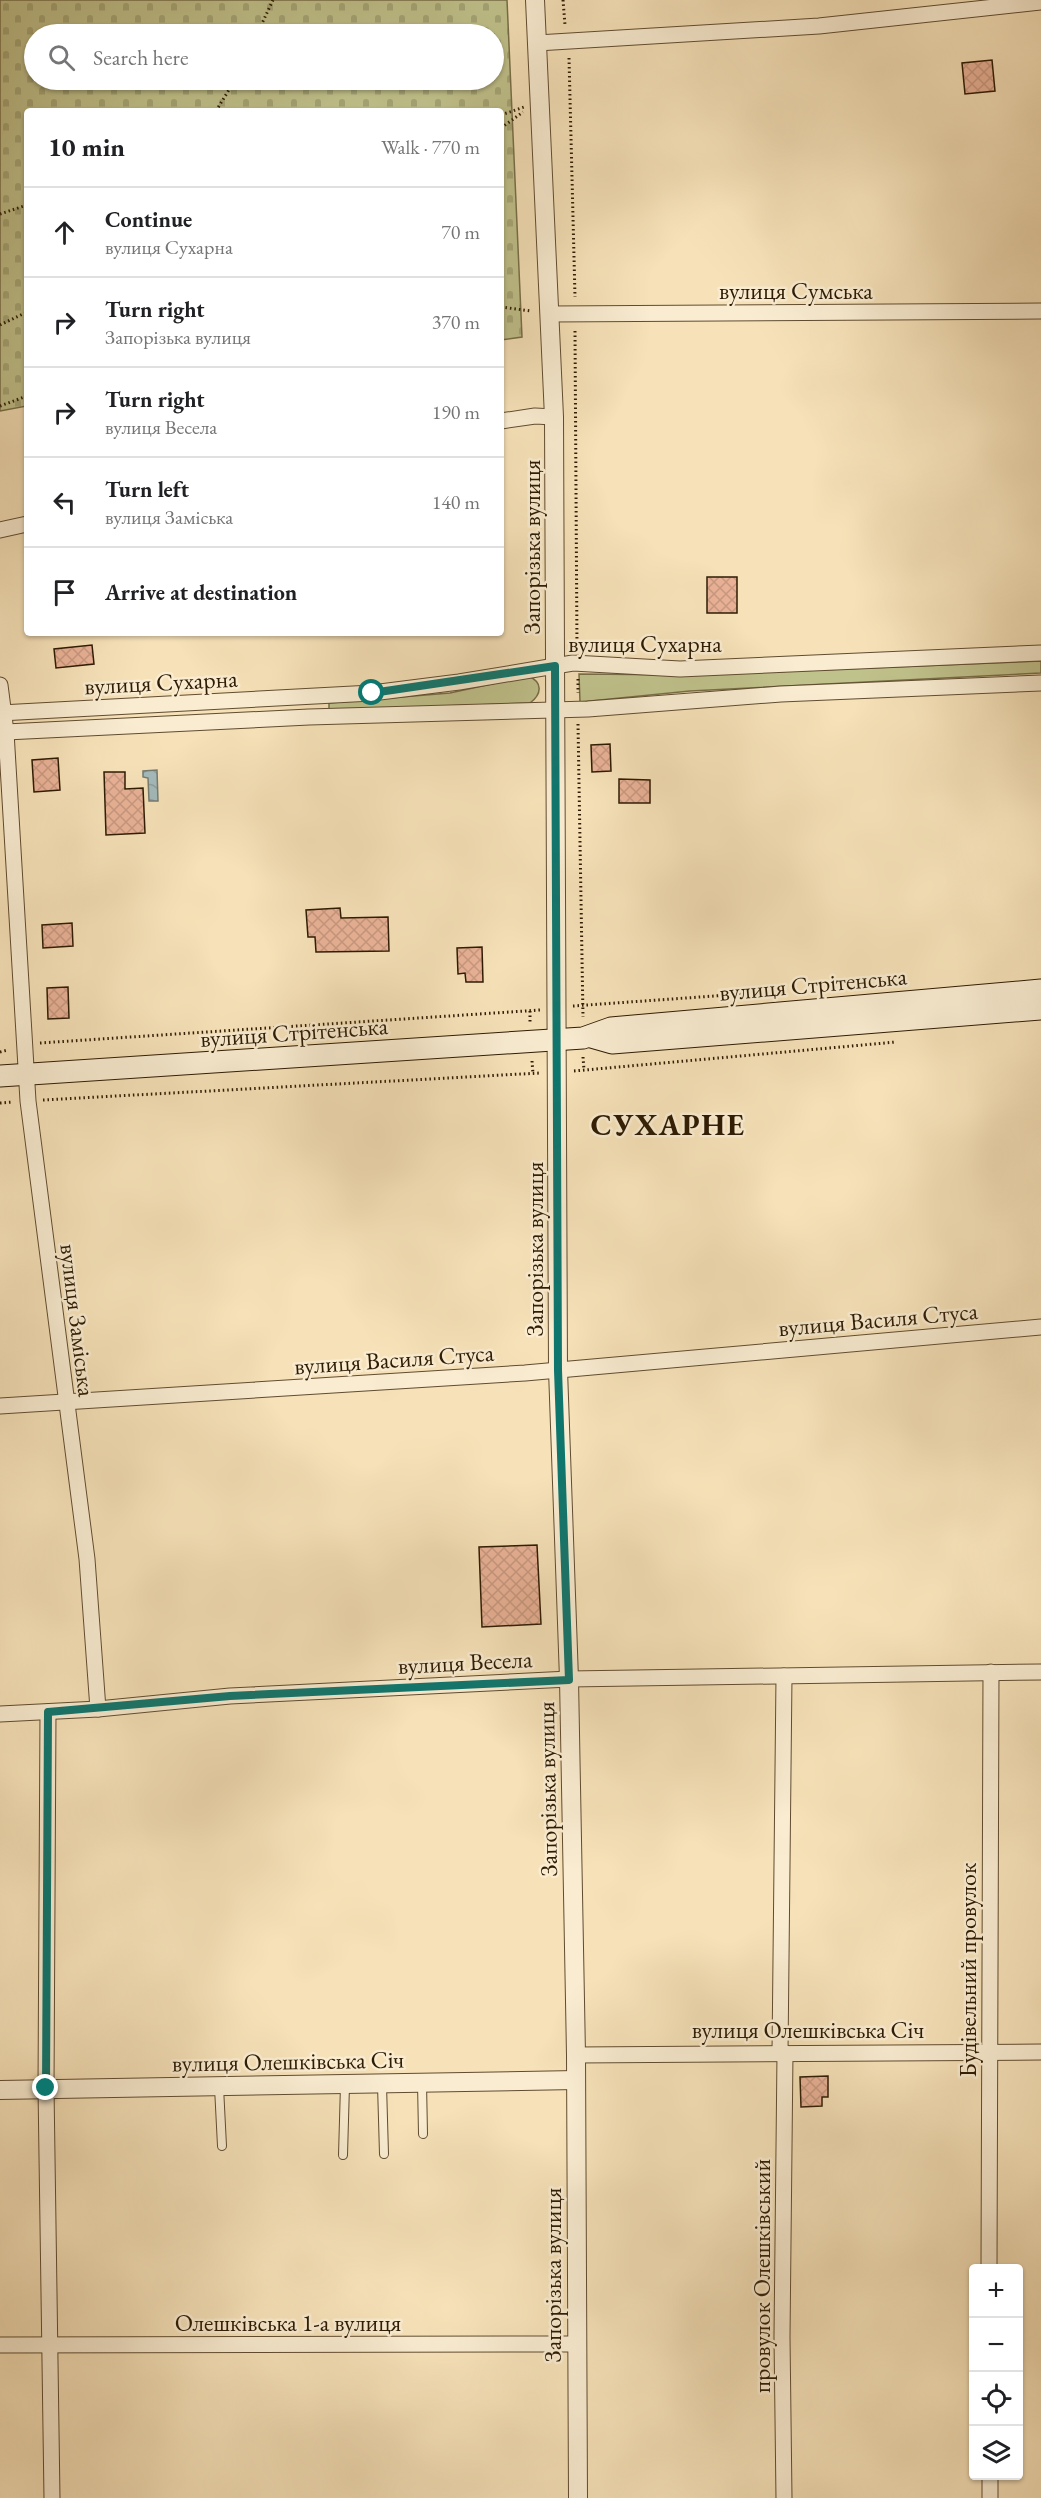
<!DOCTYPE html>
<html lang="en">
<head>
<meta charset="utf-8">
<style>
	:root { --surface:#fff; --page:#f6f6f6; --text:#202124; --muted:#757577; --line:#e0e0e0 }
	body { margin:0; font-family:"EB Garamond",serif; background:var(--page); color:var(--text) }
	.controls { position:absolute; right:18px; bottom:18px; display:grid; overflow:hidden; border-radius:6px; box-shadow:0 2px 4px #0004 }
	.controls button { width:54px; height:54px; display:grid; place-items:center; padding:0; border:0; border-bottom:2px solid var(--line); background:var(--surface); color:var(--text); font:30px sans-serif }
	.stop { position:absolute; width:18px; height:18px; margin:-14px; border:4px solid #0f766e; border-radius:50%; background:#fff }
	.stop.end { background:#0f766e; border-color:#fff; box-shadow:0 2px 6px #0008 }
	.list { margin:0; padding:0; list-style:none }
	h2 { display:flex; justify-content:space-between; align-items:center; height:78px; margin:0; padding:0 24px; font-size:26px }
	h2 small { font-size:20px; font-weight:400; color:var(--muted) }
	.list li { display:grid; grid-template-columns:39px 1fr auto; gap:18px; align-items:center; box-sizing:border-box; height:90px; padding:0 24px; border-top:2px solid var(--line) }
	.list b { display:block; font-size:22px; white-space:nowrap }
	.list p { margin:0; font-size:20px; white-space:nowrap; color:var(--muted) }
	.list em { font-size:20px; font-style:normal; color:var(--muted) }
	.icon { flex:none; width:33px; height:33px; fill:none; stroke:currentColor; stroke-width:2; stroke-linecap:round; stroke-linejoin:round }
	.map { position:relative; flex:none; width:1041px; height:2498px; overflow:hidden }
	.search { position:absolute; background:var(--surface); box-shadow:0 2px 4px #0004; left:24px; top:24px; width:480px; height:66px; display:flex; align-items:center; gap:15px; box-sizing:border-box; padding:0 21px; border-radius:33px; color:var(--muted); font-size:22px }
	.panel { position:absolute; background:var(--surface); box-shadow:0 2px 4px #0004; left:24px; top:108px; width:480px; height:528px; border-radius:6px }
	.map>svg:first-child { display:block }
	.green { fill:#c0c28c; stroke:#776e48; stroke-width:1.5 }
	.cemetery { fill:url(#cemetery-stones); stroke:#776e48; stroke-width:1.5; fill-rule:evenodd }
	.water { fill:url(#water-waves); stroke:#747a71; stroke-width:1.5 }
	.building { fill:url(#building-cross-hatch); stroke:#2e1b03; stroke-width:1.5 }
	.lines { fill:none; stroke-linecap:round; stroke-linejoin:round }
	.service-casing { stroke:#604c30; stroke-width:10 }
	.minor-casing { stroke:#604c30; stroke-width:17 }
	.tertiary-casing { stroke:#604c30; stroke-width:20 }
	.secondary-casing { stroke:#2e1b03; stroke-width:23 }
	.path { stroke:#2e1b03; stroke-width:3; stroke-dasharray:1.5 3; stroke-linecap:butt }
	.service { stroke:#f9ecd1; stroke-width:8 }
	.minor { stroke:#f9ecd1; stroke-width:15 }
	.tertiary { stroke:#f9ecd1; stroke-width:18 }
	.secondary { stroke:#f9ecd1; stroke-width:21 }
	.route { stroke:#0f766e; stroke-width:8 }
	.labels { text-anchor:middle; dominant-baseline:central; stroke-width:5; stroke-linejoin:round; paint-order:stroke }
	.street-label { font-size:24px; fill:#2e1b03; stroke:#f9ecd1 }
	.district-label { font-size:30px; font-weight:bold; letter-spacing:1.5px; fill:#2e1b03; stroke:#f9ecd1 }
</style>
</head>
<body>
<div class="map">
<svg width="1041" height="2498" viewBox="0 0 1041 2498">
	<defs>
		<pattern id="cemetery-stones" width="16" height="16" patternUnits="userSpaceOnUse" patternTransform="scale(1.5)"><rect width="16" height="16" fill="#c0c28c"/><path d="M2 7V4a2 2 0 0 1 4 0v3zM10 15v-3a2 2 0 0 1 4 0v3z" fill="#a5a677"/></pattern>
		<pattern id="water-waves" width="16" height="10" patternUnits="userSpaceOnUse" patternTransform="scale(1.5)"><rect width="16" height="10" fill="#a3babb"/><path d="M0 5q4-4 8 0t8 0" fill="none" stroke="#8d9f9f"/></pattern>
		<pattern id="building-cross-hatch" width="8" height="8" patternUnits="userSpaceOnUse" patternTransform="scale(1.5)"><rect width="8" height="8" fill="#e9b297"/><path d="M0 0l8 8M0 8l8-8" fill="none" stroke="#c89880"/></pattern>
	</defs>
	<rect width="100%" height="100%" fill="#f6e1b8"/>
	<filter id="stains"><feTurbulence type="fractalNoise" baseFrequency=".00333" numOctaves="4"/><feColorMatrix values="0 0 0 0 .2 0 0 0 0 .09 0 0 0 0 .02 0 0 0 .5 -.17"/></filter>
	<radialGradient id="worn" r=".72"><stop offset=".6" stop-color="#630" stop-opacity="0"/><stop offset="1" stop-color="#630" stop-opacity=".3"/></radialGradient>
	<g class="green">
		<path d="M 1041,661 L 1041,673 L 690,691 L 580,702 L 579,674 L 691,675 Z"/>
		<path d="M 528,676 C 543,682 542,694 530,703 L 329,710 L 329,703 L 450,693 Z"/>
	</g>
	<path class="cemetery" d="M 0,0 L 507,0 L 522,337 L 501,340 L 501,111 L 27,111 L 27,406 L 0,411 ZM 34,34 L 494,34 L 494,80 L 34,80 Z"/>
	<path class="water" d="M 157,770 L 158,801 L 149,801 L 148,778 L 143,777 L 143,771 Z"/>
	<g class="building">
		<path d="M 992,60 L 995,91 L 965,94 L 962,63 Z"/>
		<rect x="707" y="577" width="30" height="36"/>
		<path d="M 92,645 L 94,664 L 56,668 L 54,649 Z"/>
		<path d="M 610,744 L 611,771 L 592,772 L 591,745 Z"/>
		<path d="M 58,758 L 60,790 L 34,792 L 32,760 Z"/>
		<path d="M 104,772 L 125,772 L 125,789 L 143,788 L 145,833 L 106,835 Z"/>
		<path d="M 619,779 L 650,780 L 650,803 L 619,803 Z"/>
		<path d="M 340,908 L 341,918 L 388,917 L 389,951 L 316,952 L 315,937 L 308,937 L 306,910 Z"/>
		<path d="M 72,923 L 73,946 L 43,948 L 42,925 Z"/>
		<path d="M 482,947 L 483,982 L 466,982 L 465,973 L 458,974 L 457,948 Z"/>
		<path d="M 68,987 L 69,1018 L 48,1019 L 47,988 Z"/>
		<path d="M 537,1545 L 541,1624 L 482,1627 L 479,1547 Z"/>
		<path d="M 828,2076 L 828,2097 L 822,2097 L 822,2106 L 801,2107 L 800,2077 Z"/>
	</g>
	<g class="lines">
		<defs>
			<g id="service">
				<path d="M 422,2083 L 423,2134"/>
				<path d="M 382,2085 L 384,2154"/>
				<path d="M 219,2087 L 222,2146"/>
				<path d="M 343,2155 L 345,2085"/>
			</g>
			<g id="minor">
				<path d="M 537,43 L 819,26 L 1041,2"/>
				<path d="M 551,314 L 1041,311"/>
				<path d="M 501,421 L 535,416 L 554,417"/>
				<path d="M 0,530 L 27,524"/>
				<path d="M 0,685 L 6,732 L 28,1101 L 87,1559 L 98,1709"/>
				<path d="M 0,713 L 372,693 L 459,682 L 573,663 L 680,669 L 1041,653"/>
				<path d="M 6,732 L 309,717 L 588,709 L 781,694 L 1041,683"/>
				<path d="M 0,1406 L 525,1373 L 1041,1327"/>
				<path d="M 48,1712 L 46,2088 L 52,2498"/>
				<path d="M 0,1714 L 98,1709 L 230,1696 L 569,1679 L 1041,1672"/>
				<path d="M 780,2053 L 784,1676"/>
				<path d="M 576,2055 L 1041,2052"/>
				<path d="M 989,2268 L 991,1672"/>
				<path d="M 0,2345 L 576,2344"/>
				<path d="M 990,2476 L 990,2498"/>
				<path d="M 784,2498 L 782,2337 L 785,2053"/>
			</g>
			<g id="tertiary">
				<path d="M 535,0 L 554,417 L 558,1370 L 569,1679 L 576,2055 L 578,2498"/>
				<path d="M 0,2090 L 576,2080"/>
			</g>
			<g id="secondary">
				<path d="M 591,1037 L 612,1043 L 1041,1009"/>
				<path d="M 0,1076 L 583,1038 L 611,1028 L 1041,990"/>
			</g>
		</defs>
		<use href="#service" class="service-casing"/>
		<use href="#minor" class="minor-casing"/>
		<use href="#tertiary" class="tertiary-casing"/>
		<use href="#secondary" class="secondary-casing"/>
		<g class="path">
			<path d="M 563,0 L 565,25"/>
			<path d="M 257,34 L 273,0"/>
			<path d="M 569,58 L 575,297"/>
			<path d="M 216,111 L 235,80"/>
			<path d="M 501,115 L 524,107"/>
			<path d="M 501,128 L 523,112"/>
			<path d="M 0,214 L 27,205"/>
			<path d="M 501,307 L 531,311"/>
			<path d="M 0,325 L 27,312"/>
			<path d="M 575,331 L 577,648"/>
			<path d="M 0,406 L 27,396"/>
			<path d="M 578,679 L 578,693"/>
			<path d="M 578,724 L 583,1017"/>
			<path d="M 573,1006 L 785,991"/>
			<path d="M 530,1011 L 530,1024"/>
			<path d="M 40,1043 L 540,1010"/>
			<path d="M 0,1052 L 8,1050"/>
			<path d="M 583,1057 L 584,1070"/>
			<path d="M 532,1061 L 533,1074"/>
			<path d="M 574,1071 L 896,1042"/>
			<path d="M 43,1100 L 540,1073"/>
			<path d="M 0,1103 L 13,1102"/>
		</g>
		<use href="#service" class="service"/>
		<use href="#minor" class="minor"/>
		<use href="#tertiary" class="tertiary"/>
		<use href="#secondary" class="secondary"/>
	</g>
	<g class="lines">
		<path class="route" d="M 46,2088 L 48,1712 L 230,1696 L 569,1680 L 558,1370 L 555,666 L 372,693"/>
	</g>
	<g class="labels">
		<g class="street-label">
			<text x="796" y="290">вулиця Сумська</text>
			<text transform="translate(531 547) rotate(-90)">Запорізька вулиця</text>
			<text x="645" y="643">вулиця Сухарна</text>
			<text transform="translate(161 682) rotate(-3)">вулиця Сухарна</text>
			<text transform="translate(813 984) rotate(-5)">вулиця Стрітенська</text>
			<text transform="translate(294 1032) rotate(-4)">вулиця Стрітенська</text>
			<text transform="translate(534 1249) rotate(-90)">Запорізька вулиця</text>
			<text transform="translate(878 1319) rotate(-5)">вулиця Василя Стуса</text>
			<text transform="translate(78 1320) rotate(83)">вулиця Заміська</text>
			<text transform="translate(394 1359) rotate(-4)">вулиця Василя Стуса</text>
			<text transform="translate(465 1662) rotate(-3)">вулиця Весела</text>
			<text transform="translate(547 1789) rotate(-91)">Запорізька вулиця</text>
			<text transform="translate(967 1970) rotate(-90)">Будівельний провулок</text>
			<text x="808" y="2029">вулиця Олешківська Січ</text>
			<text transform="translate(288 2061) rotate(-1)">вулиця Олешківська Січ</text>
			<text transform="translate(552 2275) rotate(-90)">Запорізька вулиця</text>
			<text transform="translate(761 2276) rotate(-90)">провулок Олешківський</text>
			<text x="288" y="2322">Олешківська 1-а вулиця</text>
		</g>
		<g class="district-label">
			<text x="668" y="1124">СУХАРНЕ</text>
		</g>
	</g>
	<rect width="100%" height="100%" filter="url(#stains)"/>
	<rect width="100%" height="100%" fill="url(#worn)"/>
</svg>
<div class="controls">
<button>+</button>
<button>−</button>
<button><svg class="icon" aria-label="locate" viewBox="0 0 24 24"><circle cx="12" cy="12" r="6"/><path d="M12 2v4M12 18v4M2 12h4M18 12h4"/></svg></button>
<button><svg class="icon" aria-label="layers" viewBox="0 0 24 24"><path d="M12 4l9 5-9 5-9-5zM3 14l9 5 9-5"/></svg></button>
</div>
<div class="stop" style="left:372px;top:693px"></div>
<div class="stop end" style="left:46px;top:2088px"></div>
<div class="search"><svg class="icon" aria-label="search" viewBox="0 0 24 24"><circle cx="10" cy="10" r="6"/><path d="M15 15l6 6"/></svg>Search here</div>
<section class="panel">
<h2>10 min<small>Walk · 770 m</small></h2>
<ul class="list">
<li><svg class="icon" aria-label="ahead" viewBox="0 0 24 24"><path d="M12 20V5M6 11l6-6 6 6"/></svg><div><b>Continue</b><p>вулиця Сухарна</p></div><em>70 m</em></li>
<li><svg class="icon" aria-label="right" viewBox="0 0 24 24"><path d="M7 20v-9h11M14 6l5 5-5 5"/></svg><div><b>Turn right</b><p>Запорізька вулиця</p></div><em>370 m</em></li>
<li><svg class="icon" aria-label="right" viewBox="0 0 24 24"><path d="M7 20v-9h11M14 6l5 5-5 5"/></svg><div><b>Turn right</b><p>вулиця Весела</p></div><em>190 m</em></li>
<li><svg class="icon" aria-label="left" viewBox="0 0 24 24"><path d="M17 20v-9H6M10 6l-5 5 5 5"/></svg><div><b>Turn left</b><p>вулиця Заміська</p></div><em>140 m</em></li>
<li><svg class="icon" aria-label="arrive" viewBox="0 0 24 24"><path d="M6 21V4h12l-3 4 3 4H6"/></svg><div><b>Arrive at destination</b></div></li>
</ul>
</section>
</div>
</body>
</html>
